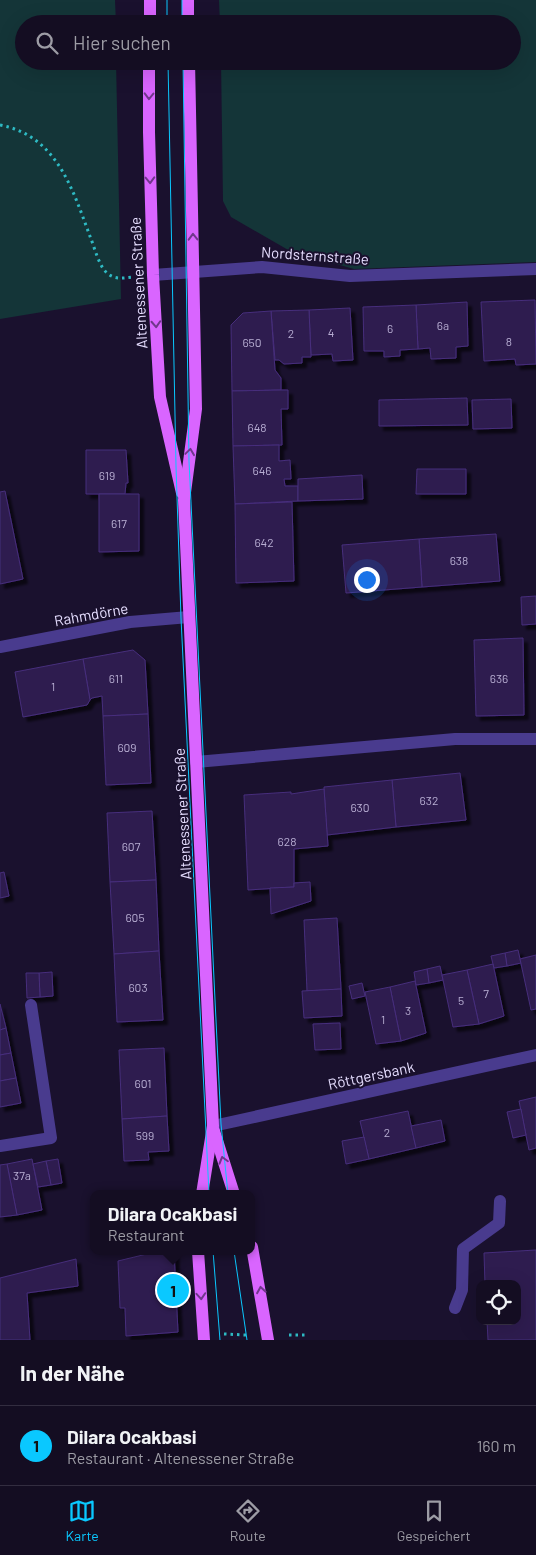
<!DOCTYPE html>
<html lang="de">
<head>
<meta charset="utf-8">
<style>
	:root { --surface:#140d22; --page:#1d162a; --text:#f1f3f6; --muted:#9d9ca5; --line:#332d40; --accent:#0ac8ff }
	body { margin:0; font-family:Barlow,sans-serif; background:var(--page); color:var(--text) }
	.controls { position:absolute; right:15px; bottom:15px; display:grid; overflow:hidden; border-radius:10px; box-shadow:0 5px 20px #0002 }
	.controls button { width:45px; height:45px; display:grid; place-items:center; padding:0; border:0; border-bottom:1px solid var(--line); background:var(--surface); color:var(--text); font:25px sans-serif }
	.you { position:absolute; left:366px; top:579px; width:18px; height:18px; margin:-12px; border:4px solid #fff; border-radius:50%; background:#1a73e8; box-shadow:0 0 0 8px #1a73e833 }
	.badge { display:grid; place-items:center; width:32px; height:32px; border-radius:50%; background:var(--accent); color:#111; font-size:16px; font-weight:700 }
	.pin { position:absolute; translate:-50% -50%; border:2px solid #fff; box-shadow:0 1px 5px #0006 }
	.popup { position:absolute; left:90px; top:1190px; width:165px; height:65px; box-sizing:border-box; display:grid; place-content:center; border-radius:10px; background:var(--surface); filter:drop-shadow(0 1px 4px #0005); font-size:16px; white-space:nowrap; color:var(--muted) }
	.popup b { font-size:19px; color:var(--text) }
	.popup::after { content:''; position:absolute; left:50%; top:100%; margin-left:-10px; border:10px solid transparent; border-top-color:var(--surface) }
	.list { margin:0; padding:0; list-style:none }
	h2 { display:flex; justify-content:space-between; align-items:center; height:65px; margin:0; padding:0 20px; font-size:21px }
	h2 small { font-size:16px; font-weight:400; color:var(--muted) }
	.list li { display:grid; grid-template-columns:32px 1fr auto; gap:15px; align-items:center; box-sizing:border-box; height:80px; padding:0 20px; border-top:1px solid var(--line) }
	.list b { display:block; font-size:19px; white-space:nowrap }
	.list p { margin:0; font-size:16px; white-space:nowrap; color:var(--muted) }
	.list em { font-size:16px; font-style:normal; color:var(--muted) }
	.icon { flex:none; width:28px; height:28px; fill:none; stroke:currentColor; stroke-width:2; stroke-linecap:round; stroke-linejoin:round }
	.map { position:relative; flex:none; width:536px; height:1340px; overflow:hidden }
	.search { position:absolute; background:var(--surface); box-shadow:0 5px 20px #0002; left:15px; right:15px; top:15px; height:55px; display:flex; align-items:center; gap:12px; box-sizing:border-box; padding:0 18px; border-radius:28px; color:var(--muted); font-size:19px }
	.sheet { height:145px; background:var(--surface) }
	nav { display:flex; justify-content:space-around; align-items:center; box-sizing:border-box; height:70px; border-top:1px solid var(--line); background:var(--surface); font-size:14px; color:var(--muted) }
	nav a { display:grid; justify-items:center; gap:2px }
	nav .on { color:var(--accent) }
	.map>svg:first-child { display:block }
	.green { fill:#143538 }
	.building { fill:#2d1d4f; stroke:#472e7c; filter:url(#shadow) }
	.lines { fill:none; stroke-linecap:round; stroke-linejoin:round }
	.path { stroke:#2ebac3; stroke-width:3; stroke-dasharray:2.5 4; stroke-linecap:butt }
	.minor { stroke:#493b8e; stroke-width:12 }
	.major { stroke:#d965ff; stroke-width:12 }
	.tram { stroke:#0ac8ff; stroke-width:1 }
	.oneway { stroke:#70378c }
	.labels { text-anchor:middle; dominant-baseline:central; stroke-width:4; stroke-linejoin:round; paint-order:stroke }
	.number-label { font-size:12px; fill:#b8aed3 }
	.street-label { font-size:15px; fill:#e6deff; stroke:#1a112e }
</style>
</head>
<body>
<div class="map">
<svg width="536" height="1340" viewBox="0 0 536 1340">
	<defs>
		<filter id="shadow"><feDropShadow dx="4.5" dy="4.5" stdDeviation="1" flood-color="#0009"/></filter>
	</defs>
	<rect width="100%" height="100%" fill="#1a112e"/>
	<g class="green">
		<path d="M 0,0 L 115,0 L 116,24 L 24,24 L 24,61 L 116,61 L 121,299 L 0,319 Z"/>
		<path d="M 219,0 L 536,0 L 536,262 L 354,269 L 290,251 L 231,217 L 223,201 L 221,61 L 512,61 L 512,24 L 220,24 Z"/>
	</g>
	<g class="building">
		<path d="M 535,300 L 536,364 L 516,365 L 515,359 L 484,361 L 481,302 Z"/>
		<path d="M 467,302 L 468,346 L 456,347 L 456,358 L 431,359 L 430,348 L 418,349 L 416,305 Z"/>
		<path d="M 416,305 L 418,349 L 400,350 L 400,356 L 384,357 L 384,351 L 364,351 L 363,307 Z"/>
		<path d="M 350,308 L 353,360 L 333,361 L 332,354 L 311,355 L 309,310 Z"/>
		<path d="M 309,310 L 311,357 L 302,357 L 302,363 L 284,364 L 279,360 L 275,360 L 271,311 Z"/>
		<path d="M 271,311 L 275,370 L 281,378 L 281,390 L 232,391 L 231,325 L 243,313 Z"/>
		<path d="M 281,390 L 288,390 L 288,409 L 281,409 L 282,445 L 233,446 L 232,391 Z"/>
		<path d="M 467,398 L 468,425 L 379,426 L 379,400 Z"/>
		<path d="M 511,399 L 512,428 L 473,429 L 472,400 Z"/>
		<path d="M 279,445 L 279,461 L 290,460 L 291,479 L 284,479 L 285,486 L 298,486 L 298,501 L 235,504 L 233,446 Z"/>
		<path d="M 86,450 L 126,450 L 128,483 L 126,483 L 125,494 L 86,494 Z"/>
		<path d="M 417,469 L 466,469 L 466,494 L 416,494 Z"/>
		<path d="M 362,475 L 363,499 L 298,501 L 298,479 Z"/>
		<path d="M 5,491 L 23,579 L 0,584 L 0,492 Z"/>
		<path d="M 99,494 L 139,494 L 139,551 L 99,552 Z"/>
		<path d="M 292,502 L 294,581 L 236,583 L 235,504 Z"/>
		<path d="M 496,534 L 500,581 L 422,587 L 419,539 Z"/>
		<path d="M 419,539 L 422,587 L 346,593 L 342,545 Z"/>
		<path d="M 536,596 L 536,624 L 522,625 L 521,597 Z"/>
		<path d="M 523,638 L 524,715 L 476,716 L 474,640 Z"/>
		<path d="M 133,650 L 145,660 L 148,714 L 103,716 L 102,696 L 92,698 L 90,700 L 83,659 Z"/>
		<path d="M 83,659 L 90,700 L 87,705 L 23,717 L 15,672 Z"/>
		<path d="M 148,714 L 151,783 L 106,785 L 103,716 Z"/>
		<path d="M 460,773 L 466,820 L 396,827 L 392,780 Z"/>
		<path d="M 392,780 L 396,827 L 327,835 L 324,787 Z"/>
		<path d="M 324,789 L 328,846 L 294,849 L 294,887 L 248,890 L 244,795 L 291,792 L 291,794 Z"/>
		<path d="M 152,811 L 156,880 L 110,882 L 107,813 Z"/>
		<path d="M 4,872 L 9,896 L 0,898 L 0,873 Z"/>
		<path d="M 156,880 L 159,951 L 114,954 L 110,882 Z"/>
		<path d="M 310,882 L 311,901 L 271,914 L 270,888 L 294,887 L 294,883 Z"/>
		<path d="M 337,918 L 341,989 L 307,991 L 304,920 Z"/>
		<path d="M 518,950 L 521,963 L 507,966 L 505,953 Z"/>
		<path d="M 159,951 L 163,1020 L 117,1022 L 114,954 Z"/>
		<path d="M 505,953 L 507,966 L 494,968 L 491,956 Z"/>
		<path d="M 536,955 L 536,1009 L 531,1010 L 520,959 Z"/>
		<path d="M 493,964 L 504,1016 L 479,1024 L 467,970 Z"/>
		<path d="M 440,966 L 443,980 L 429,983 L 427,969 Z"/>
		<path d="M 427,969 L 429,983 L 416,985 L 414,972 Z"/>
		<path d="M 467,970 L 479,1024 L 453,1027 L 442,975 Z"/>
		<path d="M 52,972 L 53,996 L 40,997 L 39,973 Z"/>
		<path d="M 26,973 L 39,973 L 40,997 L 27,998 Z"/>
		<path d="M 415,981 L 426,1033 L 401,1041 L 390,987 Z"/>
		<path d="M 362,983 L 365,996 L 352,999 L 349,986 Z"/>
		<path d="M 390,987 L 401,1041 L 376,1044 L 365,992 Z"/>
		<path d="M 341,989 L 342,1016 L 304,1018 L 302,991 Z"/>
		<path d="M 0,1004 L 6,1028 L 0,1030 Z"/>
		<path d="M 340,1023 L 341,1049 L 315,1050 L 313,1024 Z"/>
		<path d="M 6,1028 L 11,1053 L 0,1055 L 0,1030 Z"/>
		<path d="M 164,1048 L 167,1116 L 122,1119 L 119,1050 Z"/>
		<path d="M 11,1053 L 16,1078 L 0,1081 L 0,1055 Z"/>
		<path d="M 16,1078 L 21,1103 L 0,1107 L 0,1081 Z"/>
		<path d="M 536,1097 L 536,1148 L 529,1150 L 519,1101 Z"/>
		<path d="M 521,1109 L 526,1135 L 513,1138 L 507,1112 Z"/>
		<path d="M 408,1111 L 416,1148 L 369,1159 L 360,1121 Z"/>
		<path d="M 167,1116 L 169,1151 L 148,1152 L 149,1160 L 124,1161 L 122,1119 Z"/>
		<path d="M 441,1120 L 445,1141 L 416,1148 L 411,1126 Z"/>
		<path d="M 364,1137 L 369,1159 L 346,1164 L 342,1141 Z"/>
		<path d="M 32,1159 L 42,1210 L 17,1215 L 7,1164 Z"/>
		<path d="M 58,1159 L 62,1183 L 51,1185 L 46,1161 Z"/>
		<path d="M 46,1161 L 51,1185 L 38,1187 L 33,1164 Z"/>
		<path d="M 7,1164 L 17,1215 L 0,1217 L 0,1165 Z"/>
		<path d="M 536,1250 L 536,1340 L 488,1340 L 487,1321 L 517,1321 L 517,1284 L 485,1284 L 484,1253 Z"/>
		<path d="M 174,1251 L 178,1332 L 126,1336 L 125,1308 L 120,1308 L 118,1261 L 151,1253 Z"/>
		<path d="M 76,1259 L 78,1286 L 27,1293 L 30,1340 L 0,1340 L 0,1278 Z"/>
	</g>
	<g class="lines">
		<g class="path">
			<path d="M 0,125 C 58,136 73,191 91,239 C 95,249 99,266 107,273 C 115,280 123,278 133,277"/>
			<path d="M 224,1334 L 246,1335"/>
			<path d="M 289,1335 L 306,1335"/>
		</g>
		<g class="minor">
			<path d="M 153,275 L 262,267 L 350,276 L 536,269"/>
			<path d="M 0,647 L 130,622 L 189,617"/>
			<path d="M 196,762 L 455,739 L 536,739"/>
			<path d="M 213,1126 L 536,1055"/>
			<path d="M 0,1146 L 51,1138 L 31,1005"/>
			<path d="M 455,1308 L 462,1290 L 463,1249 L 499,1223 L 500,1201"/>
		</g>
		<g class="major">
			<path d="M 188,0 L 188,24"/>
			<path d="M 150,24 L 150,0"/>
			<path d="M 149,61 L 149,132 L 153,275 L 160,397 L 182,493"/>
			<path d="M 189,61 L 196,409 L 184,500 L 213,1126 L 202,1194"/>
			<path d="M 214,1131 L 234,1194"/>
			<path d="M 252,1247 L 268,1340"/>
			<path d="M 198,1251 L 204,1340"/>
		</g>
		<g class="tram">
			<path d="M 167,0 L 167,24"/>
			<path d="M 182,0 L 182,24"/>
			<path d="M 168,61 L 176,466 L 181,618 L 209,1194"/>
			<path d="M 183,61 L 189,461 L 221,1124 L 228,1194"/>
			<path d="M 213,1251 L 220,1340"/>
			<path d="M 234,1251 L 247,1340"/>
		</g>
	</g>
	<defs><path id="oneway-chevron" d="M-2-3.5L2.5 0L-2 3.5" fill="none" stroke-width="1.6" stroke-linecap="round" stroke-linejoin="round" transform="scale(1.25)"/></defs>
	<g class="oneway">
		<use href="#oneway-chevron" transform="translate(149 96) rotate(91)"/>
		<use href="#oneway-chevron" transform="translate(150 180) rotate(88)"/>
		<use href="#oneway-chevron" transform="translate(193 237) rotate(-91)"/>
		<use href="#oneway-chevron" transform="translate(156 324) rotate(87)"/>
		<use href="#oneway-chevron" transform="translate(190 452) rotate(-82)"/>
		<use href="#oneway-chevron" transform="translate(223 1160) rotate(-106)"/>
		<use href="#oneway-chevron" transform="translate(261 1290) rotate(-99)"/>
		<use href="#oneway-chevron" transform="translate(201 1296) rotate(86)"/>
	</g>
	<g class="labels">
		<g class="number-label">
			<text x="443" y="325">6a</text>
			<text x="390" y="328">6</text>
			<text x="331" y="332">4</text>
			<text x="291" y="333">2</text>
			<text x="509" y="341">8</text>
			<text x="252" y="342">650</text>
			<text x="257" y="427">648</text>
			<text x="262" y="470">646</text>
			<text x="107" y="475">619</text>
			<text x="119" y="523">617</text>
			<text x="264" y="542">642</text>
			<text x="459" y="560">638</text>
			<text x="116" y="678">611</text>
			<text x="499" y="678">636</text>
			<text x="53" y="686">1</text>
			<text x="127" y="747">609</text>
			<text x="429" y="800">632</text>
			<text x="360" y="807">630</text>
			<text x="287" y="841">628</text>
			<text x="131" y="846">607</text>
			<text x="135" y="917">605</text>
			<text x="138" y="987">603</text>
			<text x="486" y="993">7</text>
			<text x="461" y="1000">5</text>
			<text x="408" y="1010">3</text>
			<text x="383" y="1019">1</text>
			<text x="143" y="1083">601</text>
			<text x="387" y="1132">2</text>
			<text x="145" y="1135">599</text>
			<text x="22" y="1175">37a</text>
		</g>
		<g class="street-label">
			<text transform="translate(315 255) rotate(4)">Nordsternstraße</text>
			<text transform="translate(138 283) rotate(-93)">Altenessener Straße</text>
			<text transform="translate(91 614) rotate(-10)">Rahmdörne</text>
			<text transform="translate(182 814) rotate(-93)">Altenessener Straße</text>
			<text transform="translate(371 1075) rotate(-12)">Röttgersbank</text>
		</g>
	</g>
</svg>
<div class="controls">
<button><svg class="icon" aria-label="locate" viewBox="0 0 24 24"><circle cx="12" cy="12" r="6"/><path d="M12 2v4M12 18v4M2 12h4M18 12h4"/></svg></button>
</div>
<div class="you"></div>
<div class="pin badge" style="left:173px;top:1290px">1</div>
<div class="popup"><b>Dilara Ocakbasi</b>Restaurant</div>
<div class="search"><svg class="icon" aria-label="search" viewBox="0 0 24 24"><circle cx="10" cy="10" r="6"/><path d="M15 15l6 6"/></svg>Hier suchen</div>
</div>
<section class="sheet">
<h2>In der Nähe<small></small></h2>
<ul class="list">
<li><span class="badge">1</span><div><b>Dilara Ocakbasi</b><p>Restaurant · Altenessener Straße</p></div><em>160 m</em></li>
</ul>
</section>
<nav>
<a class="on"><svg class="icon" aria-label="map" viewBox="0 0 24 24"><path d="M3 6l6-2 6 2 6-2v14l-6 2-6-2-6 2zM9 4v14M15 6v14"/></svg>Karte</a>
<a><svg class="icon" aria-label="directions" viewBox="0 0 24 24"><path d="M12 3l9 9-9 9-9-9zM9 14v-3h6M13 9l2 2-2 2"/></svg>Route</a>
<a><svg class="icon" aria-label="saved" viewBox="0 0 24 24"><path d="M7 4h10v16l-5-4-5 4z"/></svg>Gespeichert</a>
</nav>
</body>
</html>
